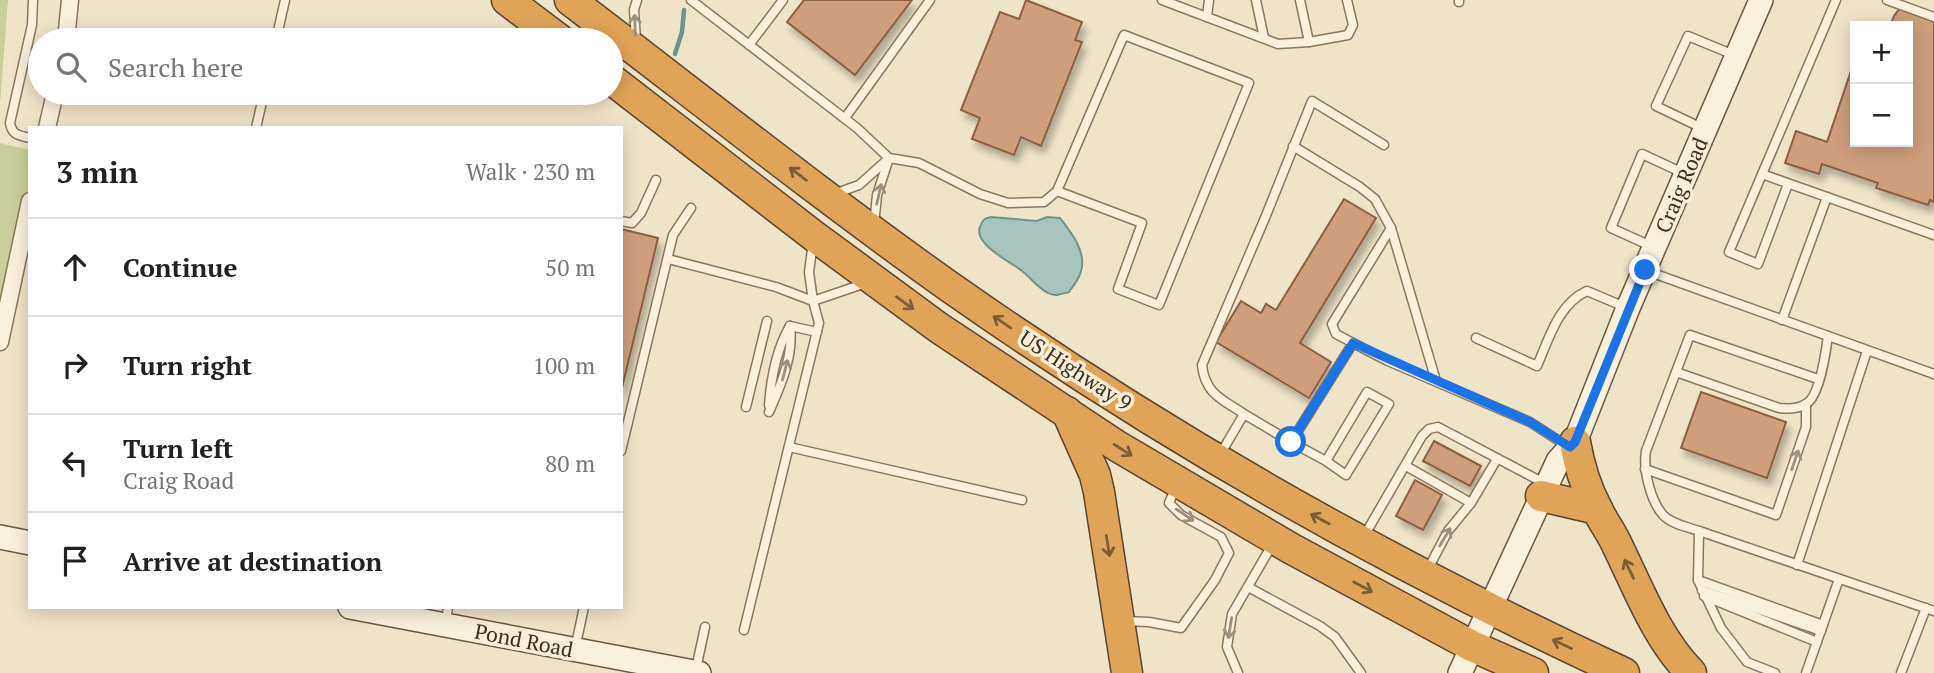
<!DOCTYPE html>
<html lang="en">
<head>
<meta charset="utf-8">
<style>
	:root { --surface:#fff; --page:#f6f6f6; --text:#202124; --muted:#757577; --line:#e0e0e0 }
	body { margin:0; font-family:"PT Serif",serif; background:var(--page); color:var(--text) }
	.controls { position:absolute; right:21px; top:21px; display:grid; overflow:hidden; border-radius:0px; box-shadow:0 4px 18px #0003 }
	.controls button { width:63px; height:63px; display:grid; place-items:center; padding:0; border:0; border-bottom:2px solid var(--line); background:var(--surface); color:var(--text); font:35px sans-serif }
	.stop { position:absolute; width:21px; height:21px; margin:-16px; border:5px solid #1a73e8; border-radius:50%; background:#fff }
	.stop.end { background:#1a73e8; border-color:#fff; box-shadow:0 2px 7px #0008 }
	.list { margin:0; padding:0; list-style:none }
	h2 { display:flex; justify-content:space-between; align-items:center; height:91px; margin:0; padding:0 28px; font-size:30px }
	h2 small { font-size:23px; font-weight:400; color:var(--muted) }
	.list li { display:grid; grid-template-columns:46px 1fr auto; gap:21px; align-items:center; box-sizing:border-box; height:98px; padding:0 28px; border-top:2px solid var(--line) }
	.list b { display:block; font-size:26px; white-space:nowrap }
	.list p { margin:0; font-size:23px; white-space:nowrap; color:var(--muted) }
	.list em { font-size:23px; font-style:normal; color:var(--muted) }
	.icon { flex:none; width:38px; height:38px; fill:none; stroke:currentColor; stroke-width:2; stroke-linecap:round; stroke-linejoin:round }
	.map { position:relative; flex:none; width:1934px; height:673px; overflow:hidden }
	.search { position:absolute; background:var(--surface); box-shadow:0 4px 18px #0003; left:28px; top:28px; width:595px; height:77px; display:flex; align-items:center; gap:18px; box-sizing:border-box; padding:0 24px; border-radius:38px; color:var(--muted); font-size:26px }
	.panel { position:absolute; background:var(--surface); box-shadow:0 4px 18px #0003; left:28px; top:126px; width:595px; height:483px; border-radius:0px }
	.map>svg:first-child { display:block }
	.green { fill:#c9cf9b }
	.water { fill:#a9c4bc; stroke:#6f938a; stroke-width:2 }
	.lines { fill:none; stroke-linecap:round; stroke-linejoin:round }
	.stream { stroke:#6f938a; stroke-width:4.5 }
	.building { fill:#cf9f7d; stroke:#8d5f41; stroke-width:2; filter:url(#shadow) }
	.lane-casing { stroke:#8d765c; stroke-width:11 }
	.street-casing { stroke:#8d765c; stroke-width:19 }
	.secondary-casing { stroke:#6f573f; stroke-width:26 }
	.highway-casing { stroke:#5b4430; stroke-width:33 }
	.lane { stroke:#faf1dc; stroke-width:8 }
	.street { stroke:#faf1dc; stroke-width:16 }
	.secondary { stroke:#faf1dc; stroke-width:23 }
	.highway { stroke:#e0a458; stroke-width:30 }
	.oneway { stroke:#9c907e }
	.oneway2 { stroke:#7e5d36 }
	.route { stroke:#1a73e8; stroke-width:9 }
	.labels { text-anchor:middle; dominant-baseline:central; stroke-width:7; stroke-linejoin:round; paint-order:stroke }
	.street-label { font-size:21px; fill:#3d2e20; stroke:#f7eed8 }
</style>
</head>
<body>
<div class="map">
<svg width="1934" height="673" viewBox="0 0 1934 673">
	<defs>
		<filter id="shadow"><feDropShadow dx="4" dy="7" stdDeviation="3.5" flood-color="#0004"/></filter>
	</defs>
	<rect width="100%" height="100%" fill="#f0e4c8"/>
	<g class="green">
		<path d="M 0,0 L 8,0 L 0,104 Z"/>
		<path d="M 0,143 L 30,150 L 30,204 L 0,320 Z"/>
	</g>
	<path class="water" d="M 991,217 L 1037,221 L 1047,217 L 1060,218 C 1071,232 1087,252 1081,271 C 1080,278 1073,286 1069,292 C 1061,294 1055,297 1048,293 C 1038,288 1031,278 1022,271 C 1011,262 973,244 980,227 C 982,221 984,218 991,217 Z"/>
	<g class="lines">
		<path class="stream" d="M 675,54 L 682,32 L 684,10"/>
	</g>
	<g class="building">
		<path d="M 804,0 L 912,0 L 855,75 L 787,22 Z"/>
		<path d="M 1026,0 L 1082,22 L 1075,40 L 1082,42 L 1041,146 L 1021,137 L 1014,155 L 972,139 L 980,118 L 961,110 L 1000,12 L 1019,19 Z"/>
		<path d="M 1900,8 L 1934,20 L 1934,202 L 1930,200 L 1928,205 L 1876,188 L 1878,183 L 1822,164 L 1819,174 L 1785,163 L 1796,131 L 1827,142 L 1855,59 L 1855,142 L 1908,142 L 1908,26 L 1890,26 L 1894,16 Z"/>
		<path d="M 1344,199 L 1376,218 L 1300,343 L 1331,362 L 1309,398 L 1216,342 L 1241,301 L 1261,313 L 1266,304 L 1276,310 Z"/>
		<path d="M 621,229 L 658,238 L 621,392 Z"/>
		<path d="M 1701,392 L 1786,422 L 1767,478 L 1681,448 Z"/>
		<path d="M 1434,441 L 1481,466 L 1470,486 L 1423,461 Z"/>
		<path d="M 1415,480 L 1442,495 L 1423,530 L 1396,516 Z"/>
	</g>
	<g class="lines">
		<defs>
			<g id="lane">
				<path d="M 691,0 L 857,128 L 889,158 L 919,163 L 980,194 L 1008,203 L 1044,202 L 1057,191 L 1124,35 L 1249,83 L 1159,305 L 1118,289 L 1142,223 L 1057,191"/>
				<path d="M 1162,0 L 1278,44 L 1309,42 L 1348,35 L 1353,25 L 1347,0"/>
				<path d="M 1256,0 L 1264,38"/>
				<path d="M 1300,0 L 1309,42"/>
				<path d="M 1887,0 L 1934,17"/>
				<path d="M 1459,2 L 1459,0"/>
				<path d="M 1207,17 L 1209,0"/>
				<path d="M 276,40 L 285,0"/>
				<path d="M 636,40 L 634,10 L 637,0"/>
				<path d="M 749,45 L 783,0"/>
				<path d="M 845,118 L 930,0"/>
				<path d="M 256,128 L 264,93"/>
				<path d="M 1704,129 L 1656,106 L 1688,36 L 1734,55"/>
				<path d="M 30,138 C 18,135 12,135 10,123 L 32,25 L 33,0"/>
				<path d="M 1762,174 L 1934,235"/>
				<path d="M 1788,184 L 1758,264 L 1729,252 L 1836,0"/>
				<path d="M 834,194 L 859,185 L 887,160"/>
				<path d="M 621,221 L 632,223 L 641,213 L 656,180"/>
				<path d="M 874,225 L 877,195 L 889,158"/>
				<path d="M 1391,228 L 1436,381"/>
				<path d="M 813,242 L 809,272 L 813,301 L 866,283"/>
				<path d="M 1651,246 L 1611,228 L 1642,154 L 1683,173"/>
				<path d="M 668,259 L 776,287 L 813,301 L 819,323 L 744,630"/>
				<path d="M 1647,271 L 1934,374"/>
				<path d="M 1782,320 L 1827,197"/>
				<path d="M 790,326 L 817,332"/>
				<path d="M 1476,338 L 1537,366 C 1549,339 1558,304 1587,291 L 1625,307"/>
				<path d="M 1353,343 L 1388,361 L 1530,422 L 1567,446"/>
				<path d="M 1676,372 L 1779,408 C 1788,409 1798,409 1806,404 C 1820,396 1826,351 1828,336"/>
				<path d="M 1818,379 L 1690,335 L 1646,451 C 1643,469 1650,500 1663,515 C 1671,524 1688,527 1699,531 L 1934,611"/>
				<path d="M 769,405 C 771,378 776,350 790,326"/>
				<path d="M 746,407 L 767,321"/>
				<path d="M 769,412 C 781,385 794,355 790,326"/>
				<path d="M 1244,414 L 1291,442 L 1353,343 L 1336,334 L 1332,324 L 1391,228 L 1375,199 L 1360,187 L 1293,146"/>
				<path d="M 1291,442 L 1326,461 L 1346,475 L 1389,404 L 1367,392 L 1326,461"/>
				<path d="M 789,447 L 1022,500"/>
				<path d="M 621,451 L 673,235 L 691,208"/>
				<path d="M 1221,453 L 1244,414 C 1222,399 1205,394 1202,365 L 1265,218 L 1312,101 L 1384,145"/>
				<path d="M 1406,466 L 1471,503"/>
				<path d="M 1645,469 L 1776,515 L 1806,427 L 1806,404"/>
				<path d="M 1699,531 L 1698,580 L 1721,628 L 1747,662 L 1775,673"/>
				<path d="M 1363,538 L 1422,436 L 1429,429 L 1438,427 L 1544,483"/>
				<path d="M 1797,565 L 1867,351"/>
				<path d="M 1428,569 L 1448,531 L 1471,503 L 1497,459"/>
				<path d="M 1698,580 L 1823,625"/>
				<path d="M 1248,587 L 1320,626 L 1335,637 L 1361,673"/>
				<path d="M 1702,590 L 1821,631"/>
				<path d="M 1704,596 L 1817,642"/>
				<path d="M 1126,621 L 1149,622 L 1181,628 L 1215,580 L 1229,553 L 1221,537 L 1181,515 L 1169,503 L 1175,489"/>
				<path d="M 446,622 L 448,607"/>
				<path d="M 575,649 L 584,607"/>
				<path d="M 696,669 L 705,627"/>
				<path d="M 1238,673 L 1227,647 L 1232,614 L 1272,545"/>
				<path d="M 1806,673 L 1839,579"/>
				<path d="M 1901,673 L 1926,608"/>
			</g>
			<g id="street">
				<path d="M 66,40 L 70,0"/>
				<path d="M 47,128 L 55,93"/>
				<path d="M 0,342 L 30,201"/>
			</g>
			<g id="secondary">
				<path d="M 0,537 L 30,543"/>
				<path d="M 350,607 L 699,673"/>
				<path d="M 1460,673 L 1558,461 L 1575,442 L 1628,308 L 1761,0"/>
			</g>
			<g id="highway">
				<path d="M 507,0 L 560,40"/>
				<path d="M 570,0 C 695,95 819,194 947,285 C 1160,435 1388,564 1624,673"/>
				<path d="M 611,79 L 814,236 L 939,328 L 1117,446 L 1292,549 L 1472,646 L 1533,673"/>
				<path d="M 1067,412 L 1095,475 L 1099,492 L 1127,673"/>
				<path d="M 1575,442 C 1579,465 1586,488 1597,509 C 1603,522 1612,533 1618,547 C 1639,590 1657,638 1691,673"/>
				<path d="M 1541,496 L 1597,509"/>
			</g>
		</defs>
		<use href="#lane" class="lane-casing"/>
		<use href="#street" class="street-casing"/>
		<use href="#secondary" class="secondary-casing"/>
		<use href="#highway" class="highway-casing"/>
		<use href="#lane" class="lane"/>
		<use href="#street" class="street"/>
		<use href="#secondary" class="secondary"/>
		<use href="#highway" class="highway"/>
	</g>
	<defs><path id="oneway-shaft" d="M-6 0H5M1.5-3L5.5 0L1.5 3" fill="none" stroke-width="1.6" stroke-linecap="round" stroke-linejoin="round" transform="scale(1.75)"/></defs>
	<g class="oneway">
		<use href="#oneway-shaft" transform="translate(635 25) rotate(-92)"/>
		<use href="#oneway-shaft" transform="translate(879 194) rotate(-77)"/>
		<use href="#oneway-shaft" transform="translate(785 370) rotate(-76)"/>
		<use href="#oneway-shaft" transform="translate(1795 460) rotate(-71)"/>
		<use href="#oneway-shaft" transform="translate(1185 515) rotate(34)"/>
		<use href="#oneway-shaft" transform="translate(1445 537) rotate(-59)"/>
		<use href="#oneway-shaft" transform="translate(1230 628) rotate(99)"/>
	</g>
	<g class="oneway2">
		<use href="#oneway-shaft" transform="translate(798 174) rotate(-143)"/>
		<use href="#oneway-shaft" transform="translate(905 303) rotate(36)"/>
		<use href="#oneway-shaft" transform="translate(1002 322) rotate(-146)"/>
		<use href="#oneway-shaft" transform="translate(1123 450) rotate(32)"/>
		<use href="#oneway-shaft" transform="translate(1320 519) rotate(-151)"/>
		<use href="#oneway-shaft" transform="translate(1108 546) rotate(81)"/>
		<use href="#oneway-shaft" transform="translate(1629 569) rotate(-116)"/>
		<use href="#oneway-shaft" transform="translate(1363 587) rotate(28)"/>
		<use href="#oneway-shaft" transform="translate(1562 644) rotate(-155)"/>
	</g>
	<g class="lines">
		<path class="route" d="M 1291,442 L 1353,343 L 1530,422 L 1570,447 L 1575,442 L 1645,270"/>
	</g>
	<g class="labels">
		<g class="street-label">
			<text transform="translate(1681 185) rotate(-67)">Craig Road</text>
			<text transform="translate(1076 370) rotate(33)">US Highway 9</text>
			<text transform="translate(524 640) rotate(11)">Pond Road</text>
		</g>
	</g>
</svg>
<div class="controls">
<button>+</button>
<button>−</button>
</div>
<div class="stop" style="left:1291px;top:442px"></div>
<div class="stop end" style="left:1645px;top:270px"></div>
<div class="search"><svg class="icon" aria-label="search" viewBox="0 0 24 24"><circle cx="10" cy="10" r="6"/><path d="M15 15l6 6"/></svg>Search here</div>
<section class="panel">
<h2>3 min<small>Walk · 230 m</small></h2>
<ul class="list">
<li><svg class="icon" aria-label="ahead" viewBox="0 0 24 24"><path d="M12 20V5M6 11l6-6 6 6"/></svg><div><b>Continue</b></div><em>50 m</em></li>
<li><svg class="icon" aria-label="right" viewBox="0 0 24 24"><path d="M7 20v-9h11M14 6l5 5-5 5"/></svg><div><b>Turn right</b></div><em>100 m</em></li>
<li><svg class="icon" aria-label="left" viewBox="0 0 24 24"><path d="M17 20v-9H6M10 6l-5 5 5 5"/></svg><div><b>Turn left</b><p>Craig Road</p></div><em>80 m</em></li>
<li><svg class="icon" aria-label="arrive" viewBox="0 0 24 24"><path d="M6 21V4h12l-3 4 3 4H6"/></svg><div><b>Arrive at destination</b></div></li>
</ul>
</section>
</div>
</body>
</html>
